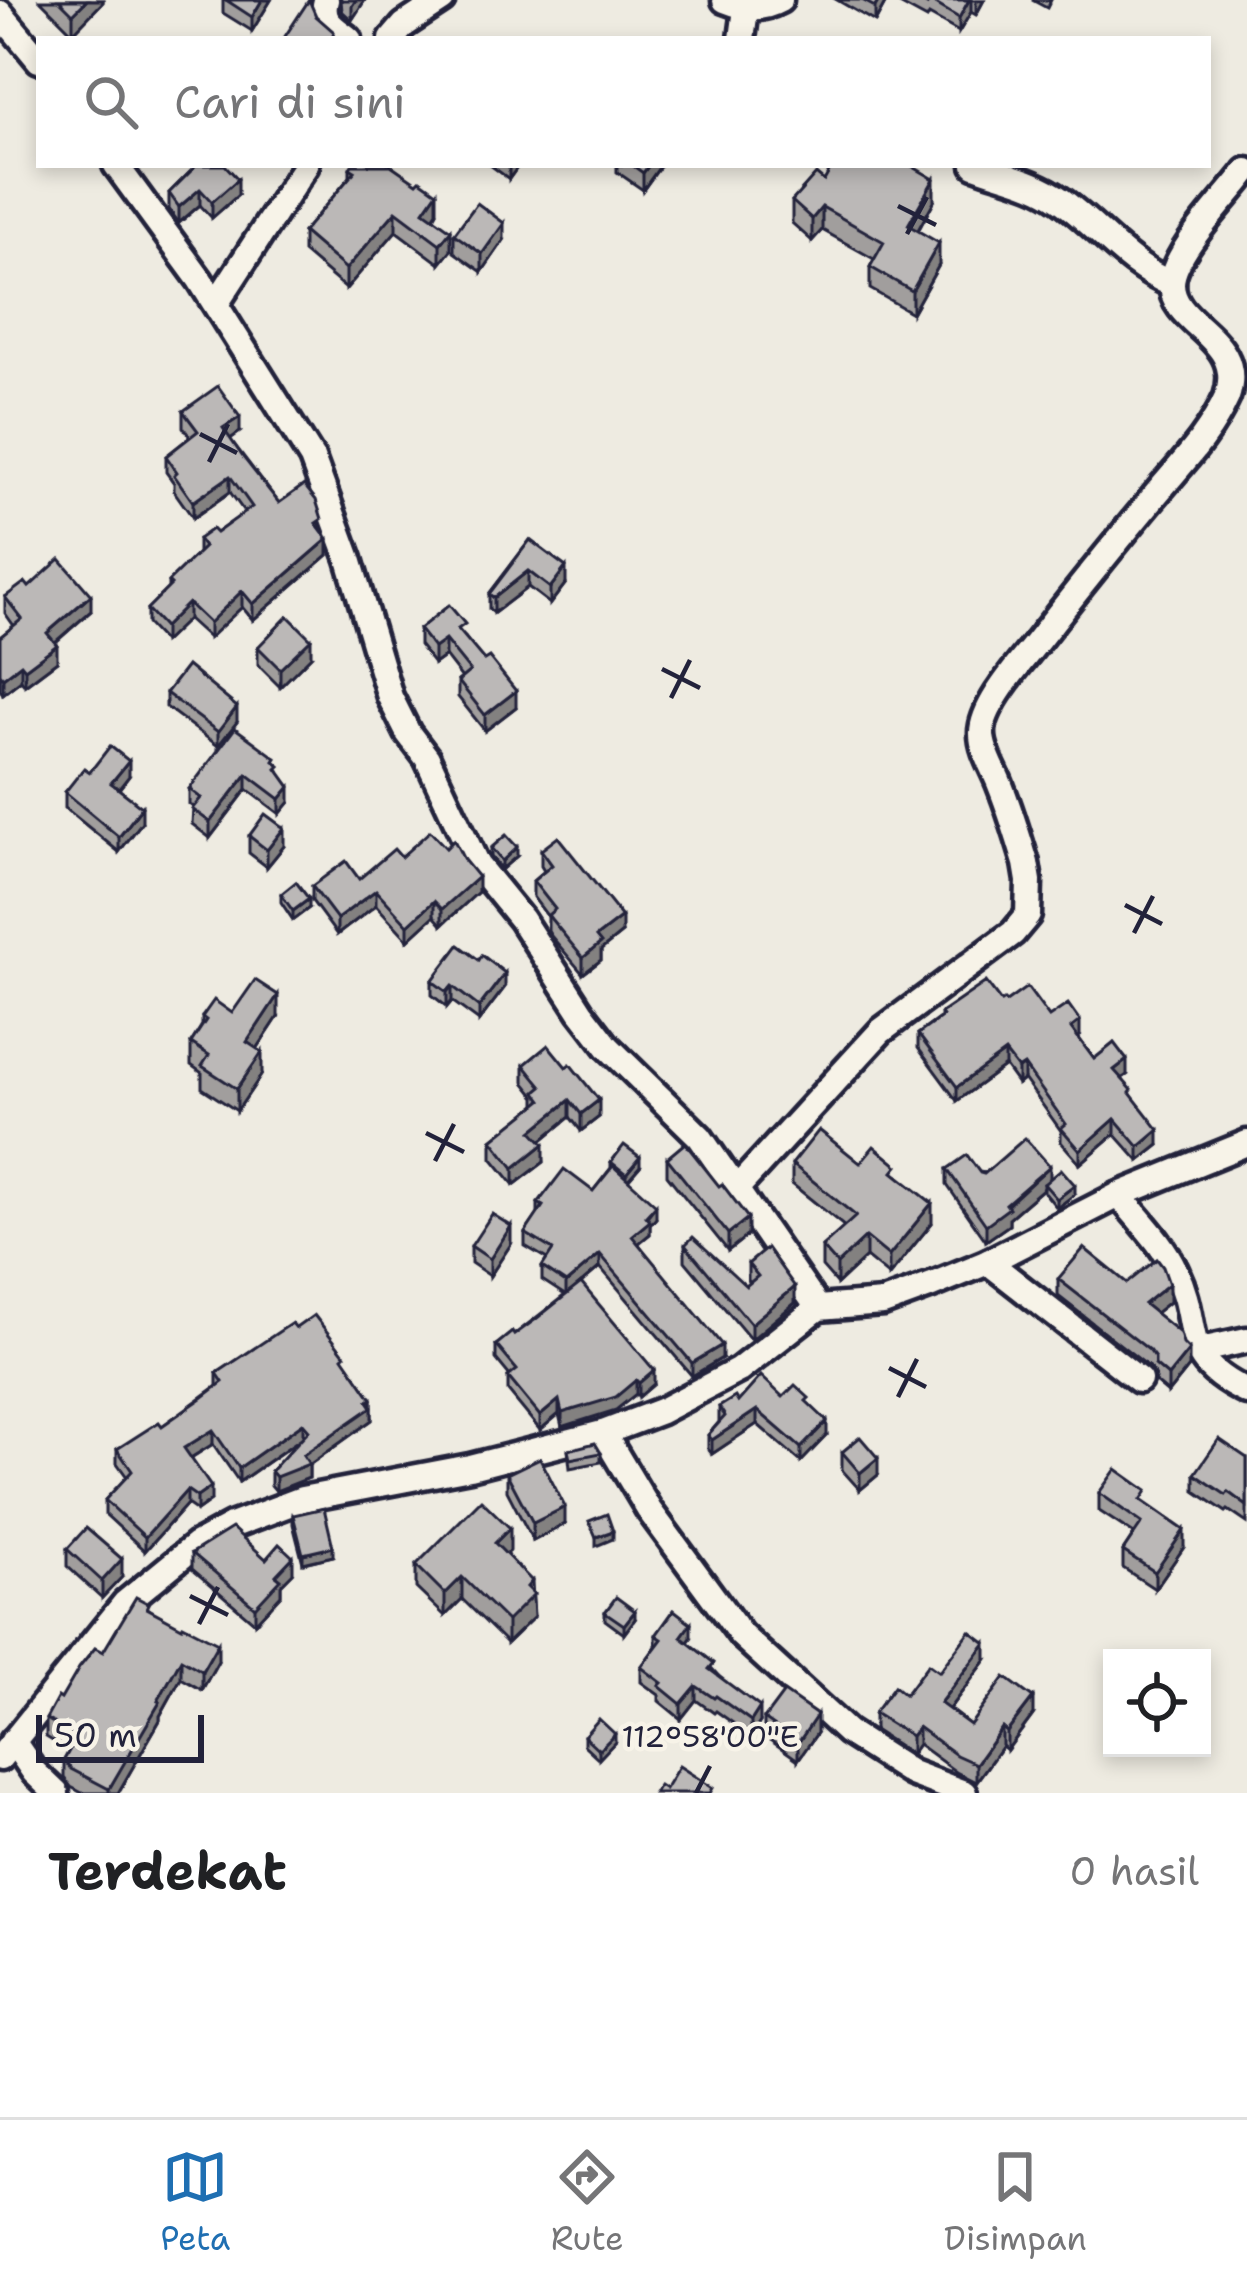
<!DOCTYPE html>
<html lang="id">
<head>
<meta charset="utf-8">
<style>
	:root { --surface:#fff; --page:#f2f2f2; --text:#202124; --muted:#757577; --line:#e0e0e0; --accent:#1f6fb2 }
	body { margin:0; font-family:"Shantell Sans",sans-serif; background:var(--page); color:var(--text) }
	.controls { position:absolute; right:36px; bottom:36px; display:grid; overflow:hidden; border-radius:0px; box-shadow:0 6px 18px #0003 }
	.controls button { width:108px; height:108px; display:grid; place-items:center; padding:0; border:0; border-bottom:3px solid var(--line); background:var(--surface); color:var(--text); font:60px sans-serif }
	.scale { position:absolute; left:36px; bottom:30px; width:168px; box-sizing:border-box; padding-left:12px; border:6px solid #22223b; border-top:0; font-size:33px; line-height:42px; white-space:nowrap; color:#22223b; -webkit-text-stroke:9px #f7f3e8; paint-order:stroke }
	.list { margin:0; padding:0; list-style:none }
	h2 { display:flex; justify-content:space-between; align-items:center; height:156px; margin:0; padding:0 48px; font-size:51px }
	h2 small { font-size:39px; font-weight:400; color:var(--muted) }
	.icon { flex:none; width:66px; height:66px; fill:none; stroke:currentColor; stroke-width:2; stroke-linecap:round; stroke-linejoin:round }
	.map { position:relative; flex:none; width:1247px; height:1793px; overflow:hidden }
	.search { position:absolute; background:var(--surface); box-shadow:0 6px 18px #0003; left:36px; right:36px; top:36px; height:132px; display:flex; align-items:center; gap:30px; box-sizing:border-box; padding:0 42px; border-radius:0px; color:var(--muted); font-size:45px }
	.sheet { height:324px; background:var(--surface) }
	nav { display:flex; justify-content:space-around; align-items:center; box-sizing:border-box; height:168px; border-top:3px solid var(--line); background:var(--surface); font-size:33px; color:var(--muted) }
	nav a { display:grid; justify-items:center; gap:6px }
	nav .on { color:var(--accent) }
	.map>svg:first-child { display:block }
	.lines { fill:none; stroke-linecap:round; stroke-linejoin:round }
	.minor-casing { stroke:#22223b; stroke-width:33 }
	.minor { stroke:#f7f3e8; stroke-width:24 }
	.wall { fill:#a19e9d; stroke:#22223b; stroke-width:3 }
	.shaded-wall { fill:#838180; stroke:#22223b; stroke-width:3 }
	.building { fill:#bbb8b7; stroke:#22223b; stroke-width:3 }
	.ticks { fill:none; stroke:#22223b; stroke-width:4.5 }
	.ticks-label { font-size:30px; text-anchor:middle; fill:#22223b; stroke:#f7f3e8; stroke-width:9; stroke-linejoin:round; paint-order:stroke }
</style>
</head>
<body>
<div class="map">
<svg width="1247" height="1793" viewBox="0 0 1247 1793">
	<rect width="100%" height="100%" fill="#eeebe1"/>
	<filter id="ink" filterUnits="userSpaceOnUse"><feTurbulence type="fractalNoise" baseFrequency=".00833" numOctaves="2"/><feDisplacementMap in="SourceGraphic" scale="24" xChannelSelector="R" yChannelSelector="G"/><feConvolveMatrix kernelMatrix="1 2 1 2 8 2 1 2 1" color-interpolation-filters="sRGB"/></filter>
	<g filter="url(#ink)">
		<g class="lines">
			<defs>
				<g id="minor">
					<path d="M 326,0 C 320,21 334,27 349,39"/>
					<path d="M 725,0 C 745,8 760,11 780,0"/>
					<path d="M 0,13 L 39,60"/>
					<path d="M 392,39 L 404,25 L 442,0"/>
					<path d="M 742,39 L 746,9"/>
					<path d="M 116,165 L 200,280 L 312,458 L 349,559 L 390,697 L 408,733 L 427,758 L 477,865 L 521,919 L 581,1012 L 608,1047 L 700,1137 L 818,1308"/>
					<path d="M 975,165 C 1004,176 1035,181 1061,200 C 1099,227 1127,266 1172,284"/>
					<path d="M 216,304 L 306,165"/>
					<path d="M 737,1188 L 881,1031 L 1013,933 L 1028,915 L 1029,881 L 1026,863 C 1018,836 1010,810 1000,785 C 994,769 982,751 982,734 C 981,708 1016,668 1032,648 C 1071,598 1111,548 1152,499 C 1179,466 1209,437 1227,397 C 1247,337 1172,327 1172,284 C 1172,252 1229,196 1247,171"/>
					<path d="M 1119,1195 C 1138,1219 1162,1242 1175,1270 C 1203,1328 1175,1358 1247,1392"/>
					<path d="M 988,1262 L 1139,1380"/>
					<path d="M 1196,1351 L 1247,1340"/>
					<path d="M 603,1433 L 649,1510 L 741,1635 L 847,1732 L 911,1773 L 964,1793"/>
					<path d="M 13,1741 L 34,1772 L 56,1793"/>
					<path d="M 0,1758 L 125,1603 L 196,1545 L 231,1526 L 302,1499 L 470,1467 L 603,1433 L 661,1411 L 739,1370 L 818,1308 L 883,1303 L 932,1285 L 988,1262 L 1119,1195 L 1247,1143"/>
				</g>
			</defs>
			<use href="#minor" class="minor-casing"/>
			<use href="#minor" class="minor"/>
		</g>
		<g class="wall">
			<path d="M 40,0 L 103,0 L 103,2 L 73,33 Z"/>
			<path d="M 223,0 L 271,0 L 252,31 L 223,13 Z"/>
			<path d="M 341,0 L 365,0 L 352,20 L 342,11 Z"/>
			<path d="M 837,0 L 887,0 L 875,22 Z"/>
			<path d="M 892,0 L 984,0 L 976,15 L 971,12 L 959,32 L 929,15 L 927,19 Z"/>
			<path d="M 1032,0 L 1051,0 L 1047,8 Z"/>
			<path d="M 197,165 L 238,195 L 212,218 L 200,205 L 179,223 L 169,209 L 169,193 Z"/>
			<path d="M 490,165 L 519,165 L 509,179 Z"/>
			<path d="M 617,165 L 661,165 L 643,190 L 617,172 Z"/>
			<path d="M 350,168 L 417,183 L 437,212 L 434,218 L 451,250 L 440,264 L 396,231 L 346,289 L 303,252 L 303,232 L 350,177 Z"/>
			<path d="M 824,181 L 934,201 L 918,231 L 939,265 L 912,313 L 870,289 L 870,267 L 874,259 L 822,230 L 812,241 L 792,223 L 792,201 Z"/>
			<path d="M 454,234 L 504,240 L 482,272 L 454,252 Z"/>
			<path d="M 183,411 L 240,432 L 230,439 L 279,503 L 322,532 L 328,555 L 253,620 L 242,607 L 209,638 L 188,619 L 164,642 L 147,624 L 147,609 L 168,588 L 168,582 L 198,553 L 198,539 L 216,533 L 245,513 L 230,492 L 193,518 L 174,491 L 174,483 L 166,472 L 166,456 L 190,437 L 183,427 Z"/>
			<path d="M 530,540 L 566,583 L 550,604 L 528,587 L 494,613 L 489,609 L 489,594 Z"/>
			<path d="M 29,587 L 91,611 L 55,643 L 57,661 L 25,685 L 21,680 L 3,694 L 0,690 L 0,637 L 14,626 L 5,613 L 5,597 Z"/>
			<path d="M 419,629 L 465,637 L 516,707 L 485,731 L 458,697 L 458,681 L 462,678 L 445,656 L 434,664 L 419,645 Z"/>
			<path d="M 258,647 L 311,656 L 280,687 L 258,665 Z"/>
			<path d="M 166,693 L 237,722 L 218,746 L 166,707 Z"/>
			<path d="M 276,763 L 290,802 L 280,814 L 247,789 L 210,838 L 192,824 L 193,807 L 189,804 L 189,789 Z"/>
			<path d="M 90,772 L 129,776 L 119,789 L 142,822 L 119,852 L 65,808 L 65,792 Z"/>
			<path d="M 249,836 L 284,846 L 267,867 L 249,853 Z"/>
			<path d="M 491,848 L 517,856 L 502,869 L 491,857 Z"/>
			<path d="M 541,850 L 622,933 L 601,950 L 601,960 L 583,974 L 551,936 L 548,931 L 548,917 L 533,897 L 533,881 L 544,871 L 541,866 Z"/>
			<path d="M 401,857 L 478,892 L 442,925 L 434,916 L 408,940 L 376,905 L 337,935 L 312,901 L 312,886 L 359,879 Z"/>
			<path d="M 281,894 L 309,908 L 293,920 L 281,902 Z"/>
			<path d="M 432,981 L 505,987 L 479,1021 L 452,1001 L 447,1007 L 432,995 Z"/>
			<path d="M 1001,1002 L 1006,1002 L 1049,1017 L 1080,1036 L 1078,1037 L 1094,1059 L 1127,1075 L 1122,1078 L 1159,1145 L 1139,1161 L 1115,1134 L 1080,1164 L 1061,1142 L 1061,1131 L 1024,1079 L 1018,1084 L 1005,1066 L 957,1101 L 918,1048 L 918,1034 L 941,1017 L 941,1013 Z"/>
			<path d="M 232,1013 L 278,1017 L 257,1049 L 262,1074 L 237,1111 L 202,1088 L 202,1073 L 191,1065 L 191,1043 L 202,1025 L 202,1017 Z"/>
			<path d="M 524,1065 L 599,1117 L 581,1131 L 570,1117 L 541,1141 L 544,1162 L 514,1185 L 492,1158 L 492,1140 L 536,1105 L 536,1097 L 524,1082 Z"/>
			<path d="M 667,1158 L 748,1235 L 728,1251 L 667,1175 Z"/>
			<path d="M 611,1162 L 640,1166 L 628,1180 L 656,1218 L 650,1225 L 650,1234 L 638,1243 L 722,1358 L 692,1376 L 600,1267 L 578,1285 L 654,1384 L 639,1397 L 636,1394 L 616,1410 L 562,1427 L 559,1414 L 540,1430 L 508,1391 L 508,1377 L 510,1376 L 496,1359 L 496,1345 L 514,1335 L 565,1295 L 542,1280 L 542,1267 L 547,1259 L 525,1246 L 525,1233 L 538,1214 L 538,1203 L 593,1191 L 611,1168 Z"/>
			<path d="M 860,1163 L 898,1176 L 932,1223 L 889,1276 L 866,1257 L 837,1284 L 822,1267 L 822,1247 L 845,1227 L 792,1184 L 792,1164 Z"/>
			<path d="M 947,1169 L 1050,1179 L 1075,1194 L 1057,1208 L 1044,1192 L 1044,1188 L 1009,1218 L 1009,1225 L 986,1241 L 947,1185 Z"/>
			<path d="M 511,1244 L 490,1276 L 471,1263 L 471,1246 Z"/>
			<path d="M 685,1245 L 746,1286 L 750,1283 L 748,1280 L 748,1264 L 795,1303 L 751,1340 L 685,1261 Z"/>
			<path d="M 1058,1279 L 1127,1283 L 1169,1302 L 1155,1313 L 1189,1367 L 1168,1393 L 1155,1382 L 1155,1375 L 1149,1367 L 1058,1296 Z"/>
			<path d="M 296,1328 L 345,1361 L 372,1399 L 372,1420 L 309,1465 L 309,1478 L 276,1491 L 271,1485 L 271,1471 L 301,1439 L 239,1482 L 213,1444 L 191,1458 L 211,1501 L 197,1511 L 187,1504 L 145,1551 L 105,1514 L 105,1500 L 127,1477 L 117,1463 L 117,1449 L 162,1426 L 217,1386 L 217,1373 Z"/>
			<path d="M 783,1397 L 809,1404 L 827,1435 L 801,1462 L 757,1424 L 712,1454 L 708,1449 L 708,1435 L 719,1422 L 719,1407 L 738,1402 Z"/>
			<path d="M 568,1450 L 601,1453 L 601,1462 L 570,1468 Z"/>
			<path d="M 842,1452 L 878,1475 L 860,1490 L 842,1470 Z"/>
			<path d="M 1247,1458 L 1247,1523 L 1228,1510 L 1226,1512 L 1195,1491 L 1195,1474 Z"/>
			<path d="M 507,1474 L 565,1524 L 533,1541 L 507,1491 Z"/>
			<path d="M 1099,1493 L 1147,1505 L 1184,1547 L 1155,1589 L 1123,1568 L 1123,1551 L 1134,1534 L 1099,1511 Z"/>
			<path d="M 293,1515 L 333,1556 L 303,1563 L 293,1524 Z"/>
			<path d="M 67,1549 L 122,1577 L 102,1598 L 67,1566 Z"/>
			<path d="M 510,1551 L 506,1554 L 532,1593 L 534,1617 L 507,1643 L 462,1599 L 445,1616 L 416,1588 L 416,1565 Z"/>
			<path d="M 192,1553 L 266,1559 L 293,1573 L 281,1585 L 281,1595 L 255,1623 L 192,1569 Z"/>
			<path d="M 149,1609 L 218,1661 L 202,1690 L 181,1678 L 160,1716 L 160,1720 L 118,1793 L 82,1793 L 71,1787 L 64,1778 L 64,1760 L 69,1751 L 46,1737 L 46,1719 L 103,1652 Z"/>
			<path d="M 605,1612 L 635,1619 L 624,1634 L 605,1620 Z"/>
			<path d="M 656,1635 L 691,1638 L 688,1642 L 760,1722 L 751,1736 L 716,1711 L 714,1713 L 696,1700 L 681,1719 L 659,1701 L 659,1695 L 641,1682 L 641,1667 L 656,1646 Z"/>
			<path d="M 986,1660 L 949,1709 L 970,1725 L 1033,1715 L 1007,1750 L 1002,1746 L 976,1782 L 956,1772 L 918,1744 L 911,1754 L 874,1730 L 874,1713 L 939,1672 Z"/>
			<path d="M 764,1719 L 817,1733 L 798,1760 L 764,1736 Z"/>
			<path d="M 584,1736 L 615,1742 L 599,1759 L 584,1745 Z"/>
		</g>
		<g class="shaded-wall">
			<path d="M 87,0 L 103,0 L 103,2 L 73,33 L 73,14 Z"/>
			<path d="M 262,0 L 271,0 L 252,31 L 252,17 Z"/>
			<path d="M 356,0 L 365,0 L 352,20 L 352,6 Z"/>
			<path d="M 879,0 L 887,0 L 875,22 L 875,7 Z"/>
			<path d="M 969,0 L 971,0 L 971,12 L 959,32 L 959,18 Z"/>
			<path d="M 976,0 L 984,0 L 976,15 Z"/>
			<path d="M 509,165 L 519,165 L 509,179 Z"/>
			<path d="M 649,165 L 661,165 L 643,190 L 643,173 Z"/>
			<path d="M 238,179 L 238,195 L 212,218 L 212,202 Z"/>
			<path d="M 934,179 L 934,201 L 908,248 L 908,225 Z"/>
			<path d="M 200,189 L 200,205 L 179,223 L 179,207 Z"/>
			<path d="M 437,192 L 437,212 L 424,231 L 424,211 Z"/>
			<path d="M 822,207 L 822,230 L 812,241 L 812,219 Z"/>
			<path d="M 396,211 L 396,231 L 346,289 L 346,269 Z"/>
			<path d="M 504,223 L 504,240 L 482,272 L 482,254 Z"/>
			<path d="M 451,230 L 451,250 L 440,264 L 440,244 Z"/>
			<path d="M 939,243 L 939,265 L 912,313 L 912,291 Z"/>
			<path d="M 240,417 L 240,432 L 223,444 L 223,428 Z"/>
			<path d="M 230,476 L 230,492 L 193,518 L 193,502 Z"/>
			<path d="M 328,539 L 328,555 L 253,620 L 253,604 Z"/>
			<path d="M 566,567 L 566,583 L 550,604 L 550,588 Z"/>
			<path d="M 528,571 L 528,587 L 494,613 L 494,598 Z"/>
			<path d="M 242,591 L 242,607 L 209,638 L 209,623 Z"/>
			<path d="M 91,595 L 91,611 L 47,649 L 47,633 Z"/>
			<path d="M 188,603 L 188,619 L 164,642 L 164,627 Z"/>
			<path d="M 311,639 L 311,656 L 280,687 L 280,669 Z"/>
			<path d="M 445,640 L 445,656 L 434,664 L 434,648 Z"/>
			<path d="M 57,645 L 57,661 L 25,685 L 25,669 Z"/>
			<path d="M 21,664 L 21,680 L 3,694 L 3,678 Z"/>
			<path d="M 516,691 L 516,707 L 485,731 L 485,715 Z"/>
			<path d="M 237,707 L 237,722 L 218,746 L 218,732 Z"/>
			<path d="M 129,761 L 129,776 L 111,799 L 111,783 Z"/>
			<path d="M 247,774 L 247,789 L 210,838 L 210,822 Z"/>
			<path d="M 290,787 L 290,802 L 280,814 L 280,799 Z"/>
			<path d="M 142,807 L 142,822 L 119,852 L 119,837 Z"/>
			<path d="M 284,828 L 284,846 L 267,867 L 267,850 Z"/>
			<path d="M 517,847 L 517,856 L 502,869 L 502,861 Z"/>
			<path d="M 478,877 L 478,892 L 442,925 L 442,909 Z"/>
			<path d="M 376,890 L 376,905 L 337,935 L 337,919 Z"/>
			<path d="M 309,899 L 309,908 L 293,920 L 293,911 Z"/>
			<path d="M 434,901 L 434,916 L 408,940 L 408,925 Z"/>
			<path d="M 622,917 L 622,933 L 601,950 L 601,960 L 583,974 L 583,958 L 596,937 Z"/>
			<path d="M 505,973 L 505,987 L 479,1021 L 479,1007 Z"/>
			<path d="M 452,986 L 452,1001 L 447,1007 L 447,992 Z"/>
			<path d="M 278,995 L 278,1017 L 247,1064 L 247,1042 Z"/>
			<path d="M 1080,1021 L 1080,1036 L 1071,1042 L 1071,1028 Z"/>
			<path d="M 262,1052 L 262,1074 L 237,1111 L 237,1089 Z"/>
			<path d="M 1005,1052 L 1005,1066 L 957,1101 L 957,1087 Z"/>
			<path d="M 1127,1060 L 1127,1075 L 1114,1084 L 1114,1070 Z"/>
			<path d="M 1024,1065 L 1024,1079 L 1018,1084 L 1018,1069 Z"/>
			<path d="M 570,1100 L 570,1117 L 532,1148 L 532,1131 Z"/>
			<path d="M 599,1100 L 599,1117 L 581,1131 L 581,1114 Z"/>
			<path d="M 1115,1119 L 1115,1134 L 1080,1164 L 1080,1150 Z"/>
			<path d="M 1159,1130 L 1159,1145 L 1139,1161 L 1139,1147 Z"/>
			<path d="M 544,1144 L 544,1162 L 514,1185 L 514,1168 Z"/>
			<path d="M 640,1157 L 640,1166 L 626,1182 L 626,1174 Z"/>
			<path d="M 1050,1166 L 1050,1183 L 1044,1184 L 1044,1188 L 1009,1218 L 1009,1225 L 986,1241 L 986,1225 Z"/>
			<path d="M 1075,1185 L 1075,1194 L 1057,1208 L 1057,1199 Z"/>
			<path d="M 932,1203 L 932,1223 L 889,1276 L 889,1256 Z"/>
			<path d="M 656,1205 L 656,1218 L 650,1225 L 650,1234 L 632,1249 L 632,1236 Z"/>
			<path d="M 748,1218 L 748,1235 L 728,1251 L 728,1234 Z"/>
			<path d="M 511,1226 L 511,1244 L 490,1276 L 490,1259 Z"/>
			<path d="M 866,1237 L 866,1257 L 837,1284 L 837,1264 Z"/>
			<path d="M 600,1254 L 600,1267 L 566,1296 L 566,1283 Z"/>
			<path d="M 1169,1284 L 1169,1302 L 1144,1322 L 1144,1304 Z"/>
			<path d="M 795,1287 L 795,1303 L 751,1340 L 751,1324 Z"/>
			<path d="M 722,1345 L 722,1358 L 692,1376 L 692,1363 Z"/>
			<path d="M 1189,1350 L 1189,1367 L 1168,1393 L 1168,1376 Z"/>
			<path d="M 654,1370 L 654,1384 L 639,1397 L 639,1383 Z"/>
			<path d="M 636,1380 L 636,1394 L 616,1410 L 562,1427 L 562,1413 Z"/>
			<path d="M 372,1399 L 372,1420 L 309,1465 L 309,1478 L 276,1491 L 276,1477 Z"/>
			<path d="M 559,1400 L 559,1414 L 540,1430 L 540,1416 Z"/>
			<path d="M 757,1410 L 757,1424 L 712,1454 L 712,1440 Z"/>
			<path d="M 827,1421 L 827,1435 L 801,1462 L 801,1448 Z"/>
			<path d="M 303,1423 L 303,1437 L 239,1482 L 239,1468 Z"/>
			<path d="M 213,1430 L 213,1444 L 184,1462 L 184,1448 Z"/>
			<path d="M 878,1458 L 878,1475 L 860,1490 L 860,1473 Z"/>
			<path d="M 211,1487 L 211,1501 L 197,1511 L 197,1497 Z"/>
			<path d="M 187,1490 L 187,1504 L 145,1551 L 145,1537 Z"/>
			<path d="M 565,1507 L 565,1524 L 533,1541 L 533,1523 Z"/>
			<path d="M 510,1528 L 510,1551 L 495,1566 L 495,1543 Z"/>
			<path d="M 1184,1530 L 1184,1547 L 1155,1589 L 1155,1572 Z"/>
			<path d="M 613,1531 L 613,1539 L 596,1546 L 596,1537 Z"/>
			<path d="M 333,1547 L 333,1556 L 303,1563 L 303,1554 Z"/>
			<path d="M 293,1557 L 293,1573 L 281,1585 L 281,1595 L 255,1623 L 255,1607 L 276,1575 Z"/>
			<path d="M 122,1559 L 122,1577 L 102,1598 L 102,1581 Z"/>
			<path d="M 462,1577 L 462,1599 L 445,1616 L 445,1594 Z"/>
			<path d="M 532,1581 L 534,1617 L 507,1643 L 507,1621 L 527,1587 Z"/>
			<path d="M 635,1611 L 635,1619 L 624,1634 L 624,1625 Z"/>
			<path d="M 691,1623 L 691,1638 L 681,1651 L 681,1637 Z"/>
			<path d="M 218,1643 L 218,1661 L 202,1690 L 202,1671 Z"/>
			<path d="M 986,1643 L 986,1660 L 940,1721 L 940,1703 Z"/>
			<path d="M 181,1659 L 181,1678 L 160,1716 L 160,1720 L 118,1793 L 109,1793 L 109,1789 Z"/>
			<path d="M 696,1686 L 696,1700 L 681,1719 L 681,1704 Z"/>
			<path d="M 1033,1698 L 1033,1715 L 1007,1750 L 1007,1732 Z"/>
			<path d="M 760,1707 L 760,1722 L 751,1736 L 751,1721 Z"/>
			<path d="M 817,1715 L 817,1733 L 798,1760 L 798,1743 Z"/>
			<path d="M 918,1727 L 918,1744 L 911,1754 L 911,1736 Z"/>
			<path d="M 1002,1728 L 1002,1746 L 976,1782 L 976,1764 Z"/>
			<path d="M 615,1734 L 615,1742 L 599,1759 L 599,1750 Z"/>
		</g>
		<g class="building">
			<path d="M 59,0 L 87,0 L 73,14 Z"/>
			<path d="M 226,0 L 262,0 L 252,17 Z"/>
			<path d="M 309,0 L 316,16 L 334,32 L 331,39 L 286,39 L 284,38 Z"/>
			<path d="M 862,0 L 879,0 L 875,7 Z"/>
			<path d="M 919,0 L 969,0 L 959,18 L 929,0 L 927,5 Z"/>
			<path d="M 197,165 L 225,165 L 238,179 L 212,202 L 200,189 L 179,207 L 169,193 Z"/>
			<path d="M 352,165 L 391,165 L 417,183 L 420,180 L 437,192 L 424,211 L 451,230 L 440,244 L 396,211 L 346,269 L 303,232 L 355,171 L 350,168 Z"/>
			<path d="M 632,165 L 649,165 L 643,173 Z"/>
			<path d="M 833,165 L 910,165 L 934,179 L 908,225 L 939,243 L 912,291 L 870,267 L 884,242 L 822,207 L 812,219 L 792,201 L 816,174 L 824,181 Z"/>
			<path d="M 477,203 L 504,223 L 482,254 L 454,234 Z"/>
			<path d="M 218,386 L 240,417 L 223,428 L 243,457 L 279,503 L 304,485 L 316,500 L 322,519 L 316,523 L 328,539 L 253,604 L 242,591 L 209,623 L 188,603 L 164,627 L 147,609 L 171,585 L 168,582 L 204,547 L 198,539 L 212,529 L 216,533 L 252,507 L 230,476 L 193,502 L 174,475 L 177,472 L 166,456 L 198,431 L 183,411 Z"/>
			<path d="M 530,540 L 566,567 L 550,588 L 528,571 L 494,598 L 489,594 Z"/>
			<path d="M 60,559 L 91,595 L 47,633 L 57,645 L 25,669 L 21,664 L 3,678 L 0,674 L 0,637 L 22,619 L 5,597 L 25,582 L 29,587 Z"/>
			<path d="M 449,605 L 465,624 L 458,629 L 484,660 L 489,657 L 516,691 L 485,715 L 458,681 L 470,671 L 445,640 L 434,648 L 419,629 Z"/>
			<path d="M 288,616 L 311,639 L 280,669 L 258,647 Z"/>
			<path d="M 187,666 L 237,707 L 218,732 L 166,693 Z"/>
			<path d="M 235,728 L 276,758 L 274,761 L 280,766 L 277,769 L 290,787 L 280,799 L 247,774 L 210,822 L 192,809 L 201,798 L 189,789 Z"/>
			<path d="M 110,746 L 129,761 L 111,783 L 142,807 L 119,837 L 65,792 L 84,768 L 90,772 Z"/>
			<path d="M 265,814 L 284,828 L 267,850 L 249,836 Z"/>
			<path d="M 430,831 L 446,848 L 454,840 L 464,860 L 478,877 L 442,909 L 434,901 L 408,925 L 376,890 L 337,919 L 312,886 L 346,861 L 359,879 L 394,849 L 401,857 Z"/>
			<path d="M 506,835 L 517,847 L 502,861 L 491,848 Z"/>
			<path d="M 558,837 L 622,917 L 596,937 L 601,943 L 583,958 L 551,919 L 548,915 L 555,909 L 533,881 L 552,865 L 541,850 Z"/>
			<path d="M 296,882 L 309,899 L 293,911 L 281,894 Z"/>
			<path d="M 459,945 L 479,960 L 482,955 L 505,973 L 479,1007 L 452,986 L 447,992 L 432,981 Z"/>
			<path d="M 255,980 L 278,995 L 247,1042 L 262,1052 L 237,1089 L 202,1066 L 209,1055 L 191,1043 L 206,1020 L 202,1017 L 214,1000 L 232,1013 Z"/>
			<path d="M 986,982 L 1001,1002 L 1004,1000 L 1006,1002 L 1027,987 L 1049,1017 L 1068,1004 L 1080,1021 L 1071,1028 L 1094,1059 L 1114,1043 L 1127,1060 L 1114,1070 L 1132,1090 L 1130,1093 L 1159,1130 L 1139,1147 L 1115,1119 L 1080,1150 L 1061,1128 L 1066,1124 L 1024,1065 L 1018,1069 L 1005,1052 L 957,1087 L 918,1034 L 943,1016 L 941,1013 Z"/>
			<path d="M 548,1045 L 566,1067 L 570,1064 L 599,1100 L 581,1114 L 570,1100 L 532,1131 L 544,1144 L 514,1168 L 492,1140 L 542,1100 L 536,1092 L 542,1087 L 524,1065 Z"/>
			<path d="M 819,1130 L 860,1163 L 874,1146 L 898,1166 L 893,1172 L 932,1203 L 889,1256 L 866,1237 L 837,1264 L 822,1247 L 856,1216 L 792,1164 Z"/>
			<path d="M 1025,1138 L 1050,1166 L 1006,1204 L 1009,1208 L 986,1225 L 947,1169 L 967,1155 L 980,1173 L 984,1174 Z"/>
			<path d="M 685,1143 L 719,1186 L 722,1184 L 748,1218 L 728,1234 L 667,1158 Z"/>
			<path d="M 624,1145 L 640,1157 L 626,1174 L 611,1162 Z"/>
			<path d="M 613,1166 L 656,1205 L 646,1216 L 650,1221 L 632,1236 L 722,1345 L 692,1363 L 600,1254 L 566,1283 L 542,1267 L 553,1250 L 525,1233 L 543,1206 L 538,1203 L 564,1169 L 593,1191 Z"/>
			<path d="M 1061,1169 L 1075,1185 L 1057,1199 L 1044,1184 Z"/>
			<path d="M 492,1214 L 511,1226 L 490,1259 L 471,1246 Z"/>
			<path d="M 693,1237 L 746,1286 L 758,1276 L 748,1264 L 767,1248 L 795,1287 L 751,1324 L 685,1245 Z"/>
			<path d="M 1084,1248 L 1127,1283 L 1157,1259 L 1163,1267 L 1169,1284 L 1144,1304 L 1180,1333 L 1183,1344 L 1189,1350 L 1168,1376 L 1155,1365 L 1155,1358 L 1149,1350 L 1058,1279 Z"/>
			<path d="M 581,1283 L 654,1370 L 639,1383 L 636,1380 L 616,1397 L 562,1413 L 559,1400 L 540,1416 L 508,1377 L 517,1370 L 496,1345 L 512,1332 L 514,1335 L 536,1319 Z"/>
			<path d="M 314,1315 L 345,1355 L 343,1357 L 372,1399 L 368,1401 L 372,1407 L 303,1455 L 309,1464 L 276,1477 L 271,1471 L 309,1430 L 303,1423 L 239,1468 L 213,1430 L 184,1448 L 211,1487 L 197,1497 L 187,1490 L 145,1537 L 105,1500 L 132,1471 L 117,1449 L 159,1422 L 162,1426 L 202,1398 L 223,1382 L 217,1373 L 292,1323 L 296,1328 Z"/>
			<path d="M 761,1376 L 783,1397 L 795,1385 L 809,1398 L 806,1401 L 827,1421 L 801,1448 L 757,1410 L 712,1440 L 708,1435 L 725,1416 L 719,1407 L 735,1397 L 738,1402 Z"/>
			<path d="M 860,1437 L 878,1458 L 860,1473 L 842,1452 Z"/>
			<path d="M 1219,1439 L 1247,1458 L 1247,1506 L 1228,1492 L 1226,1495 L 1195,1474 Z"/>
			<path d="M 595,1443 L 601,1453 L 570,1459 L 568,1450 Z"/>
			<path d="M 540,1458 L 565,1507 L 533,1523 L 507,1474 Z"/>
			<path d="M 1116,1469 L 1147,1491 L 1141,1500 L 1184,1530 L 1155,1572 L 1123,1551 L 1142,1523 L 1099,1493 Z"/>
			<path d="M 481,1500 L 510,1528 L 495,1543 L 532,1581 L 527,1587 L 534,1594 L 507,1621 L 462,1577 L 445,1594 L 416,1565 Z"/>
			<path d="M 324,1508 L 333,1547 L 303,1554 L 293,1515 Z"/>
			<path d="M 607,1514 L 613,1531 L 596,1537 L 589,1521 Z"/>
			<path d="M 86,1528 L 122,1559 L 102,1581 L 67,1549 Z"/>
			<path d="M 232,1528 L 266,1559 L 279,1544 L 293,1557 L 276,1575 L 281,1579 L 255,1607 L 192,1553 Z"/>
			<path d="M 136,1597 L 149,1604 L 147,1608 L 182,1627 L 183,1625 L 218,1643 L 202,1671 L 181,1659 L 158,1701 L 160,1702 L 109,1789 L 71,1769 L 64,1760 L 77,1736 L 46,1719 L 58,1697 L 61,1699 L 79,1668 L 95,1648 L 103,1652 Z"/>
			<path d="M 616,1597 L 635,1611 L 624,1625 L 605,1612 Z"/>
			<path d="M 674,1610 L 691,1623 L 681,1637 L 714,1663 L 709,1669 L 760,1707 L 751,1721 L 716,1696 L 714,1698 L 696,1686 L 681,1704 L 659,1686 L 662,1683 L 641,1667 L 662,1639 L 656,1635 Z"/>
			<path d="M 970,1631 L 986,1643 L 940,1703 L 970,1725 L 1005,1677 L 1033,1698 L 1007,1732 L 1002,1728 L 976,1764 L 956,1755 L 918,1727 L 911,1736 L 874,1713 L 894,1686 L 905,1695 L 928,1664 L 939,1672 Z"/>
			<path d="M 784,1692 L 817,1715 L 798,1743 L 764,1719 Z"/>
			<path d="M 599,1719 L 615,1734 L 599,1750 L 584,1736 Z"/>
			<path d="M 679,1766 L 713,1788 L 710,1793 L 654,1793 L 659,1785 L 665,1789 Z"/>
		</g>
	</g>
	<path class="ticks" d="M 898,206 L 936,225M 907,234 L 927,197M 200,434 L 237,453M 209,462 L 228,424M 662,669 L 700,688M 671,698 L 690,660M 1125,905 L 1162,924M 1134,933 L 1153,896M 426,1133 L 464,1152M 435,1161 L 454,1124M 889,1368 L 926,1387M 898,1397 L 917,1359M 190,1596 L 228,1615M 199,1624 L 218,1587M 696,1793 L 710,1766"/>
	<g class="ticks-label">
		<text x="710" y="1747">112°58'00"E</text>
	</g>
</svg>
<div class="controls">
<button><svg class="icon" aria-label="locate" viewBox="0 0 24 24"><circle cx="12" cy="12" r="6"/><path d="M12 2v4M12 18v4M2 12h4M18 12h4"/></svg></button>
</div>
<div class="scale">50 m</div>
<div class="search"><svg class="icon" aria-label="search" viewBox="0 0 24 24"><circle cx="10" cy="10" r="6"/><path d="M15 15l6 6"/></svg>Cari di sini</div>
</div>
<section class="sheet">
<h2>Terdekat<small>0 hasil</small></h2>
<ul class="list">
</ul>
</section>
<nav>
<a class="on"><svg class="icon" aria-label="map" viewBox="0 0 24 24"><path d="M3 6l6-2 6 2 6-2v14l-6 2-6-2-6 2zM9 4v14M15 6v14"/></svg>Peta</a>
<a><svg class="icon" aria-label="directions" viewBox="0 0 24 24"><path d="M12 3l9 9-9 9-9-9zM9 14v-3h6M13 9l2 2-2 2"/></svg>Rute</a>
<a><svg class="icon" aria-label="saved" viewBox="0 0 24 24"><path d="M7 4h10v16l-5-4-5 4z"/></svg>Disimpan</a>
</nav>
</body>
</html>
